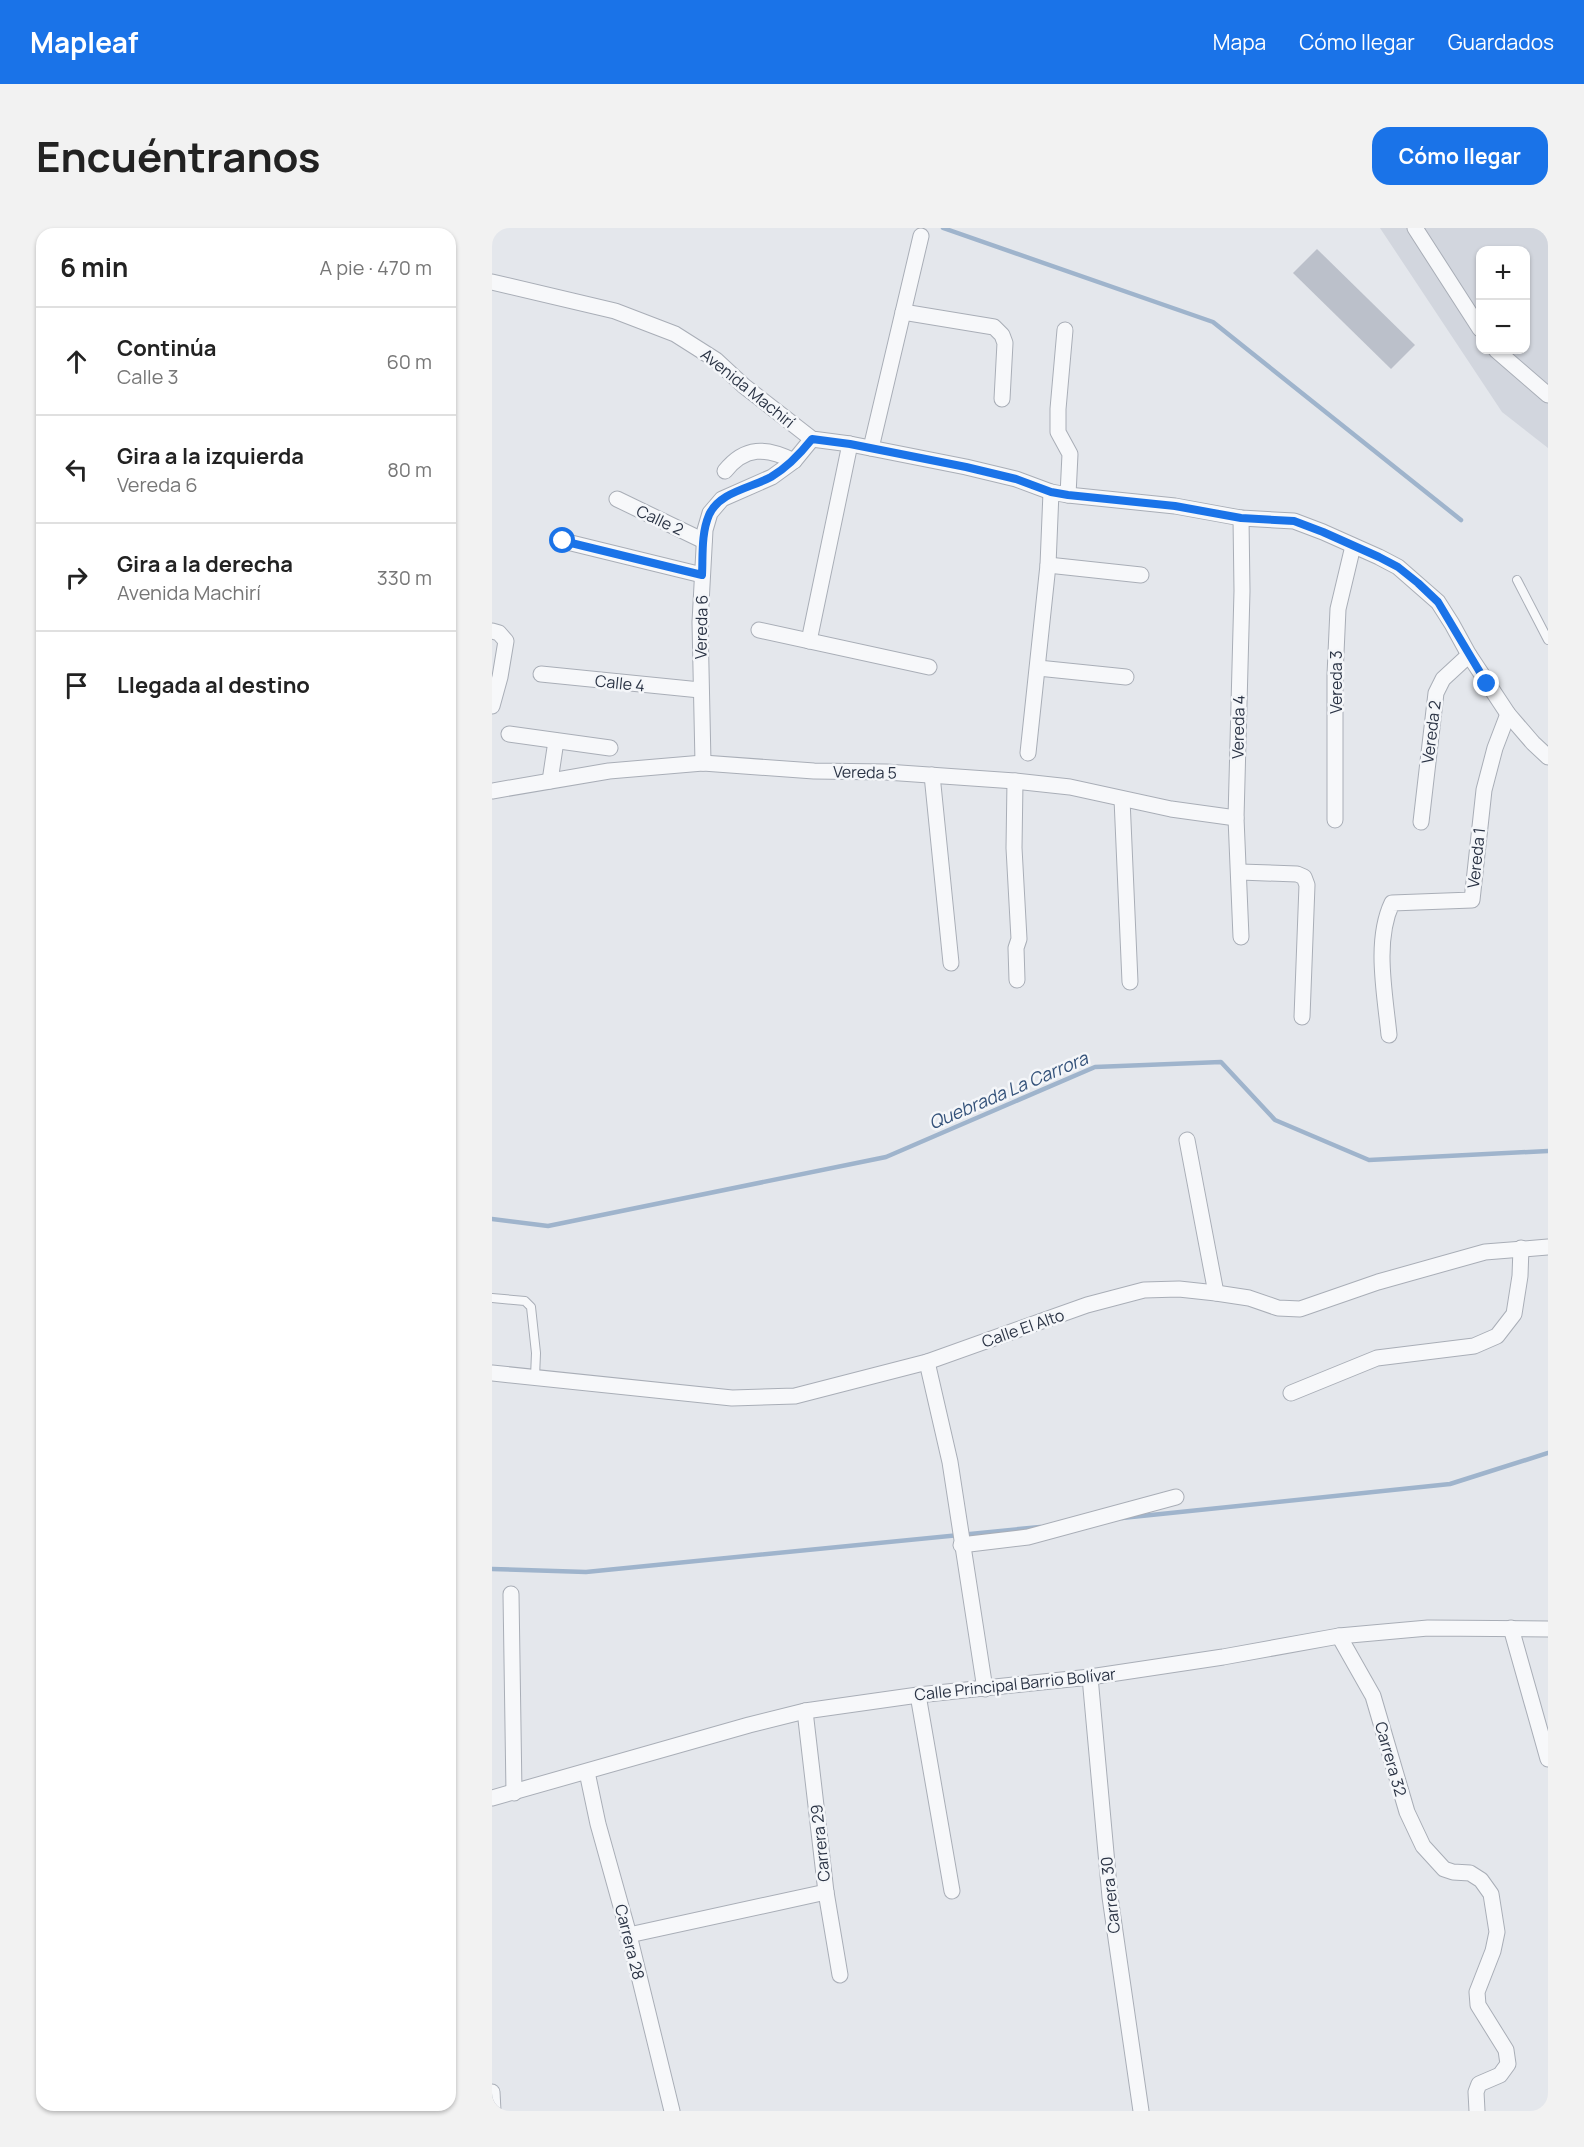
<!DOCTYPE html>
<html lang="es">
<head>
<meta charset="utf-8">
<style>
	:root { --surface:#fff; --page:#f2f2f2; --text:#222; --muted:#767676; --line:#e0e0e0; --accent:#1a73e8 }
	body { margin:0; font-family:Manrope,sans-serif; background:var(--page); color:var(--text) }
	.controls { position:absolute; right:18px; top:18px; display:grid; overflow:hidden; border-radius:12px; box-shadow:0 2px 4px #0004 }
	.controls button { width:54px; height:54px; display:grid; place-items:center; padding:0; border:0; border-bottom:2px solid var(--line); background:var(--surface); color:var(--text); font:30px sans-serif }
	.stop { position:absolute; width:18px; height:18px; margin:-14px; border:4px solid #1a73e8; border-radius:50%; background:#fff }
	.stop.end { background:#1a73e8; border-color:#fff; box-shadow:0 2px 6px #0008 }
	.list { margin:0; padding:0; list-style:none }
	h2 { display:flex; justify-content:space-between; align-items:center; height:78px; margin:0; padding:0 24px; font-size:26px }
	h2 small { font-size:20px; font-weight:400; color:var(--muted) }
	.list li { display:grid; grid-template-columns:39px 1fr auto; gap:18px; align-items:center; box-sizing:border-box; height:108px; padding:0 24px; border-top:2px solid var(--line) }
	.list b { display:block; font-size:22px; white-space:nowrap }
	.list p { margin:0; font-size:20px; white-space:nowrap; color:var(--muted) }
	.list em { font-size:20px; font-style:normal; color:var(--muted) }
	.icon { flex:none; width:33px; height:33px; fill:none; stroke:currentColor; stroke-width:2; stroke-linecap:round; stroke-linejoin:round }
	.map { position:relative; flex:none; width:1056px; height:1883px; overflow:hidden; border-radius:18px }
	header { display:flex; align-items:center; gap:36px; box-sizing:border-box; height:84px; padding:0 30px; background:var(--accent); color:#fff }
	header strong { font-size:28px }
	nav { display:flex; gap:33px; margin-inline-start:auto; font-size:21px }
	.intro { display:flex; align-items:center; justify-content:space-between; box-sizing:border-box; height:144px; padding:0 36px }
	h1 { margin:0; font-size:42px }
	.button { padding:15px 27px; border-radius:18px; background:var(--accent); color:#fff; font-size:21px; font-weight:700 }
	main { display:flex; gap:36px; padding:0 36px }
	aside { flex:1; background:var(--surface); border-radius:18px; box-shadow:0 2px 4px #0004 }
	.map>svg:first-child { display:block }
	.built { fill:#d2d6de; fill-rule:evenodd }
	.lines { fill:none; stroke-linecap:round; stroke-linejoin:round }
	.stream { stroke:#9fb4cc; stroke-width:4.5 }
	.building { fill:#bbc0ca }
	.service-casing { stroke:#a9aeb7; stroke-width:10 }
	.minor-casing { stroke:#a9aeb7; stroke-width:17 }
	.service { stroke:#f7f8fa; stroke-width:8 }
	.minor { stroke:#f7f8fa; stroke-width:15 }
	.route { stroke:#1a73e8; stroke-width:8 }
	.labels { text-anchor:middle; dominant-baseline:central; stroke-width:5; stroke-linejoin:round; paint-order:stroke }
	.street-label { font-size:16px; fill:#2b3445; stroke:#f4f6f9 }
	.water-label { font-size:18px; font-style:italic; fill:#34527a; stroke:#f4f6f9 }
</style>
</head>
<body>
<header>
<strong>Mapleaf</strong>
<nav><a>Mapa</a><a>Cómo llegar</a><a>Guardados</a></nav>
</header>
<div class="intro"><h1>Encuéntranos</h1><a class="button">Cómo llegar</a></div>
<main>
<aside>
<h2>6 min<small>A pie · 470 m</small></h2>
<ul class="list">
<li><svg class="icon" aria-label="ahead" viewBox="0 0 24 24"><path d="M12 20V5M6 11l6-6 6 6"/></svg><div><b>Continúa</b><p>Calle 3</p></div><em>60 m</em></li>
<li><svg class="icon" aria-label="left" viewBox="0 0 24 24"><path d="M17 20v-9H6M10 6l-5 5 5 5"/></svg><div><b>Gira a la izquierda</b><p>Vereda 6</p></div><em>80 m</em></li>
<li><svg class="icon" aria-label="right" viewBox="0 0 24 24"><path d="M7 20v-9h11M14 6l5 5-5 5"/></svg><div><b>Gira a la derecha</b><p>Avenida Machirí</p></div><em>330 m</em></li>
<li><svg class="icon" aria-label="arrive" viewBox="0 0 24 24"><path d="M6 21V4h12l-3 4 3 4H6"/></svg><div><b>Llegada al destino</b></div></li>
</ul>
</aside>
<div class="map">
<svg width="1056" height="1883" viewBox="0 0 1056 1883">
	<rect width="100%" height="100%" fill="#e4e7ec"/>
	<path class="built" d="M 888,0 L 1056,0 L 1056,220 L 1010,184 ZM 988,22 L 1034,22 L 1034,122 L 988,122 Z"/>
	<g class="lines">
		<g class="stream">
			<path d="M 451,0 L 721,94 L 969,292"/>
			<path d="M 0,991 L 56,998 L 394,929 L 603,839 L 729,834 L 783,892 L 877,932 L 1056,923"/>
			<path d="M 630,1290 L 958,1256 L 1056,1225"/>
			<path d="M 0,1341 L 94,1344 L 548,1299"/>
		</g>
	</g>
	<path class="building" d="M 825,21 L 923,117 L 899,141 L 801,45 Z"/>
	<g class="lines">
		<defs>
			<g id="service">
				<path d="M 1025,352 L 1056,412"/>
				<path d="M 0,1070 L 33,1073 L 39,1079 L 44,1125 L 43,1149"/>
			</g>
			<g id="minor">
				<path d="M 923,0 L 988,101"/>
				<path d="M 0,54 L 123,83 L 183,106 L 224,132 L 252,158 L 320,211 L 358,216 L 474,239 L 524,251 L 559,264 L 576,267 L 683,278 L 749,290 L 802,293 L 831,304 L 887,329 L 906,339 L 946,374 L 960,396 L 977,427 L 1016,486 L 1041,515 L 1056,529"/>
				<path d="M 411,84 L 502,99 L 510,107 L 513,115 L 510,171"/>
				<path d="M 573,102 L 566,181 L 566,204 L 578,226 L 576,267"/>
				<path d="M 1004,122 L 1056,167"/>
				<path d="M 379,220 L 429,8"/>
				<path d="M 233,243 C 253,218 274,219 302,233"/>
				<path d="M 125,271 L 212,313"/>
				<path d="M 749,290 L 750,363 L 744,590 L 749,709"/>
				<path d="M 71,313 L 210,347"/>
				<path d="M 556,337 L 649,347"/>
				<path d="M 267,402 L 437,439"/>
				<path d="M 0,403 L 7,405 L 14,413 L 8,449 L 0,478"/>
				<path d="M 317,413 L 358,216"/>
				<path d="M 546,440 L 634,449"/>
				<path d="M 49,446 L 208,462"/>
				<path d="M 17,506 L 118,520"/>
				<path d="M 536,525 L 556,337 L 559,264"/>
				<path d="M 211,535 L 208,394 L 213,302 L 218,285 L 230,271 L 280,249 L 302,233 L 320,211"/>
				<path d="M 440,547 L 459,735"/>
				<path d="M 58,553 L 64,513"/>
				<path d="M 523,553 L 522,620 L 527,711 L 524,720 L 525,752"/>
				<path d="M 0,563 L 117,543 L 211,535 L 322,543 L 394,544 L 523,553 L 578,559 L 679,581 L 744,590"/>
				<path d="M 630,571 L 638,754"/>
				<path d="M 843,592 L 843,447 L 846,381 L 861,318"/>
				<path d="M 929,594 L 944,465 L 951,451 L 977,427"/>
				<path d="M 748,644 L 805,646 L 812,649 L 815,657 L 810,789"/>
				<path d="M 897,807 C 893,766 882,713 900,675 L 980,672 L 992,562 L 1003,520 L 1016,486"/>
				<path d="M 695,912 L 724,1065"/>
				<path d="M 435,1134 L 458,1234 L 493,1461"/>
				<path d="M 0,1145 L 240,1170 L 303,1168 L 435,1134 L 595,1077 L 652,1062 L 687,1061 L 724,1065 L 757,1070 L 786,1080 L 808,1081 L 886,1054 L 993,1024 L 1056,1019"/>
				<path d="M 799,1165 L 885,1130 L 982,1118 L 1005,1108 L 1022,1086 L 1028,1048 L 1029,1020"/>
				<path d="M 469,1317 L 536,1309 L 684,1269"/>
				<path d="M 19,1366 L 22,1565"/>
				<path d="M 1019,1400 L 1056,1531"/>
				<path d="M 847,1408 L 881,1468 L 915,1584 L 931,1618 L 952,1641 L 961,1644 L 978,1645 L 989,1652 L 999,1666 L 1005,1704 L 1001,1723 L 985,1764 L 986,1777 L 1014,1822 L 1016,1836 L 1008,1847 L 987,1856 L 984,1864 L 985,1883"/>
				<path d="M 598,1449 L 618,1669 L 649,1883"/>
				<path d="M 426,1467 L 460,1663"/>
				<path d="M 313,1483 L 334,1664 L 348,1747"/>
				<path d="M 95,1544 L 106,1596 L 137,1707 L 180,1883"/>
				<path d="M 0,1570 L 257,1497 L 313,1483 L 426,1467 L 598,1449 L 731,1429 L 847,1408 L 936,1400 L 1056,1401"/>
				<path d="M 137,1707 L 334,1664"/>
				<path d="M 0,1864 L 1,1883"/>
			</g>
		</defs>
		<use href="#service" class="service-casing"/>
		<use href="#minor" class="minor-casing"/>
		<use href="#service" class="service"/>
		<use href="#minor" class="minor"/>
	</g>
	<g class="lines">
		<path class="route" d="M 71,313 L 210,347 C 211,328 209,306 217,287 C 227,264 259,260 279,249 C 296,239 308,226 320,211 L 358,216 L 474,239 L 524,251 L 559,264 L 576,267 L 683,278 L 749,290 L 802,293 L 831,304 L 887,329 L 906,339 L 926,355 L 946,374 L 995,456"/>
	</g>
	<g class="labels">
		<g class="street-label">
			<text transform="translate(256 160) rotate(39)">Avenida Machirí</text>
			<text transform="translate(168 292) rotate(25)">Calle 2</text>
			<text transform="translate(209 399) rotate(-89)">Vereda 6</text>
			<text transform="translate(844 454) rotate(-90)">Vereda 3</text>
			<text transform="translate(128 455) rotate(6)">Calle 4</text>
			<text transform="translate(746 499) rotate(-89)">Vereda 4</text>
			<text transform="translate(939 504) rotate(-83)">Vereda 2</text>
			<text transform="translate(373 544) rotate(1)">Vereda 5</text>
			<text transform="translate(984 630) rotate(-84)">Vereda 1</text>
			<text transform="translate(531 1100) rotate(-19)">Calle El Alto</text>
			<text transform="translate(523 1456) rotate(-6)">Calle Principal Barrio Bolívar</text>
			<text transform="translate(899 1531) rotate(74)">Carrera 32</text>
			<text transform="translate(328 1615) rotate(-96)">Carrera 29</text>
			<text transform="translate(618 1667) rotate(-96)">Carrera 30</text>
			<text transform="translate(138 1714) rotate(76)">Carrera 28</text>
		</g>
		<g class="water-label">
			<text transform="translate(516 862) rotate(-23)">Quebrada La Carrora</text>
		</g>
	</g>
</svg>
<div class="controls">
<button>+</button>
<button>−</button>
</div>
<div class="stop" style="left:71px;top:313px"></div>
<div class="stop end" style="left:995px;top:456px"></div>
</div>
</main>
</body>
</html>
